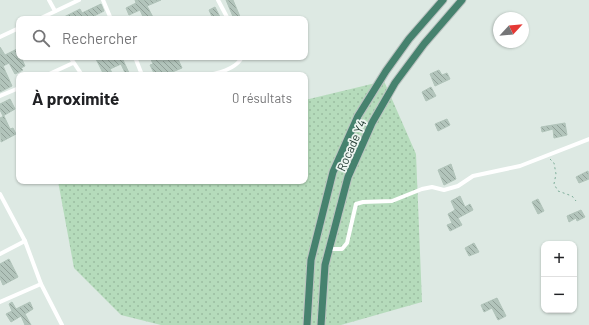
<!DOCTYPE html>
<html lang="fr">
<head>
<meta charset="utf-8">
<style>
	:root { --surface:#fff; --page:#f6f6f6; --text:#202124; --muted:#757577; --line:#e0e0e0 }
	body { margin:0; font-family:Barlow,sans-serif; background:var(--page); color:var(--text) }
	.controls { position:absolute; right:12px; bottom:12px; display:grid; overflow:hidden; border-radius:8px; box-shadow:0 1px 3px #0004 }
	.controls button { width:36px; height:36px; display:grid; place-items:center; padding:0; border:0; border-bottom:1px solid var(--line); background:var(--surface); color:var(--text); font:20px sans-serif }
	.compass { position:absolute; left:493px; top:12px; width:36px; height:36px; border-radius:50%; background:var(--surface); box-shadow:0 1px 3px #0004; rotate:64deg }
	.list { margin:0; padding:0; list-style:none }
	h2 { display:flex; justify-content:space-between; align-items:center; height:52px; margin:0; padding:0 16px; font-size:17px }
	h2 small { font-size:13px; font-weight:400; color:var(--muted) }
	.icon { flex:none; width:22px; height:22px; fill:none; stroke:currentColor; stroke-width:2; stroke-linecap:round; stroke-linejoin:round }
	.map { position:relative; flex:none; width:589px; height:325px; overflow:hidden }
	.search { position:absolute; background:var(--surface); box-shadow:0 1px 3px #0004; left:16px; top:16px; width:292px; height:44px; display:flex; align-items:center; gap:10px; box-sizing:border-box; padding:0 14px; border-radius:8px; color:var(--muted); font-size:15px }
	.panel { position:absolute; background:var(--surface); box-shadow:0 1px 3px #0004; left:16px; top:72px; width:292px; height:112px; border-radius:8px }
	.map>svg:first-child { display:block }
	.grass { fill:url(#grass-dots) }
	.building { fill:url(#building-back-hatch); stroke:#b0c3b9 }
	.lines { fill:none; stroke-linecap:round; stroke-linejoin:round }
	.trunk-casing { stroke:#bcc3c1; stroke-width:9 }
	.path { stroke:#7dad99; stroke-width:1; stroke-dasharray:2 3; stroke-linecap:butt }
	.minor { stroke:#fff; stroke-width:4 }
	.trunk { stroke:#46826e; stroke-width:7 }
	.labels { text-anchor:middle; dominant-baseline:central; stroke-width:3.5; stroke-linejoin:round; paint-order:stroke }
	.street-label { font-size:12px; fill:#1f382f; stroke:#edf6f1 }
</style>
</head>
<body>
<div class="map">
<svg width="589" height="325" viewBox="0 0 589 325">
	<defs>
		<pattern id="grass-dots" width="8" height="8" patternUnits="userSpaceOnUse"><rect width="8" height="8" fill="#b5dbbb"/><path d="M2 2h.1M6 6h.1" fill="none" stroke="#9bbda1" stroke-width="1.8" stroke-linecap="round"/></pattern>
		<pattern id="building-back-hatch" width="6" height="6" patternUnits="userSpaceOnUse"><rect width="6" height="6" fill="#b2c4bb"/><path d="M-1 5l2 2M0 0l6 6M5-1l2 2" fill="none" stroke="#90a098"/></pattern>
	</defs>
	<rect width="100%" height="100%" fill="#dde9e3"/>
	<path class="grass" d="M 384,81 L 416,154 L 422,302 L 341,325 L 161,325 L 121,315 L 74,268 L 58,181 L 305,181 L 305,100 Z"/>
	<g class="building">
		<path d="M 135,0 L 161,0 L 147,6 L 154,19 L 144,19 L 140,10 L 129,15 L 126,8 L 136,3 Z"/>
		<path d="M 226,0 L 233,0 L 241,19 L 234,19 Z"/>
		<path d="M 101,4 L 104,11 L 94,16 L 95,19 L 60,19 L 80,9 L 82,13 Z"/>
		<path d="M 215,7 L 220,17 L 213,19 L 209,10 Z"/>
		<path d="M 0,47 L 5,55 L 17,49 L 19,57 L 21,57 L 25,66 L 21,68 L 23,70 L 15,74 L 9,63 L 3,66 L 12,86 L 0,92 Z"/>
		<path d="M 95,57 L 129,57 L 123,60 L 130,75 L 126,75 L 121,64 L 110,69 L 113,75 L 104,75 Z"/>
		<path d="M 150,57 L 160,57 L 162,61 L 171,57 L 177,57 L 182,68 L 165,75 L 155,75 L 150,65 L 153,64 Z"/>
		<path d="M 439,70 L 442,75 L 447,73 L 450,79 L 435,86 L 430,74 Z"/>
		<path d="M 431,87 L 436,96 L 426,101 L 422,92 Z"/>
		<path d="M 10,99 L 15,109 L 3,116 L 0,110 L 0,104 Z"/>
		<path d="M 4,116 L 10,129 L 13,128 L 16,134 L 1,142 L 0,118 Z"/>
		<path d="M 447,119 L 450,125 L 438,131 L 435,124 Z"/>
		<path d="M 565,123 L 567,135 L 554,138 L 553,129 L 542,132 L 541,127 Z"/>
		<path d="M 451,164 L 456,179 L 444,185 L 438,170 Z"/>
		<path d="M 588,171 L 589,179 L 579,183 L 576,177 Z"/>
		<path d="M 460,196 L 465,207 L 470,204 L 473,210 L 458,218 L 462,225 L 450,231 L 447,225 L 452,223 L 448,214 L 455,210 L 451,201 Z"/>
		<path d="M 538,199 L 544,211 L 538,214 L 532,202 Z"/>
		<path d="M 581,210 L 585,217 L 577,221 L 576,218 L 569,222 L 567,216 Z"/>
		<path d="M 474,243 L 479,252 L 469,256 L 465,248 Z"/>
		<path d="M 9,259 L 18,277 L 3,285 L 0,278 L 0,264 Z"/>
		<path d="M 497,298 L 506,316 L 498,320 L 492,308 L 484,312 L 481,305 Z"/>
		<path d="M 12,302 L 16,309 L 30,302 L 33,309 L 25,314 L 31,325 L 25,325 L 21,316 L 11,322 L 6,314 L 12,311 L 9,304 Z"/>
	</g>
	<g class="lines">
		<defs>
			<g id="trunk">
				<path d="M 307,325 L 311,260 L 333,172 L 358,116 L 386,71 L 409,39 L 443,0"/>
				<path d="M 321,325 L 325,265 L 348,177 L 372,123 L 395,83 L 424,44 L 462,0"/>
			</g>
		</defs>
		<use href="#trunk" class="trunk-casing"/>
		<path class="path" d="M 550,159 L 554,163 L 556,174 L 554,184 L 558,191 L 572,196 L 576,201"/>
		<g class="minor">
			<path d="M 49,0 L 55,11"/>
			<path d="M 103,0 L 111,19"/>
			<path d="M 218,0 L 228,19"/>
			<path d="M 39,19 L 79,0"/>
			<path d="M 0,37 L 19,28"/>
			<path d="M 70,57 L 82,75"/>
			<path d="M 135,57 L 142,75"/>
			<path d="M 47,75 L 73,63"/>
			<path d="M 208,75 C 219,73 237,68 242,57"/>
			<path d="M 0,96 L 19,88"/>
			<path d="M 0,194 L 25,241 L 41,284 L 62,325"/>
			<path d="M 329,249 L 342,249 L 347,243 L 356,204 L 363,202 L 392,201 L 422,189 L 432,187 L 444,190 L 458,186 L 473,176 L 520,166 L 589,139"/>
			<path d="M 0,254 L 25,241"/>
			<path d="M 0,302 L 41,284"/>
		</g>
		<use href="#trunk" class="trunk"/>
	</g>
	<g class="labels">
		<g class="street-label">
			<text transform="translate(351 145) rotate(-66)">Rocade Y4</text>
		</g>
	</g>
</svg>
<div class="controls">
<button>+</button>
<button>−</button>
</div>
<svg class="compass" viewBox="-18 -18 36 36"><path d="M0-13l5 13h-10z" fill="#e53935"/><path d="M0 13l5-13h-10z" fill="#757577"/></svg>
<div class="search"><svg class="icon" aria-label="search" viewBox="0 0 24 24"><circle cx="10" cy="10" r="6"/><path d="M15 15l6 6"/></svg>Rechercher</div>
<section class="panel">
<h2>À proximité<small>0 résultats</small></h2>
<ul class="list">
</ul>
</section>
</div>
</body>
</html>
